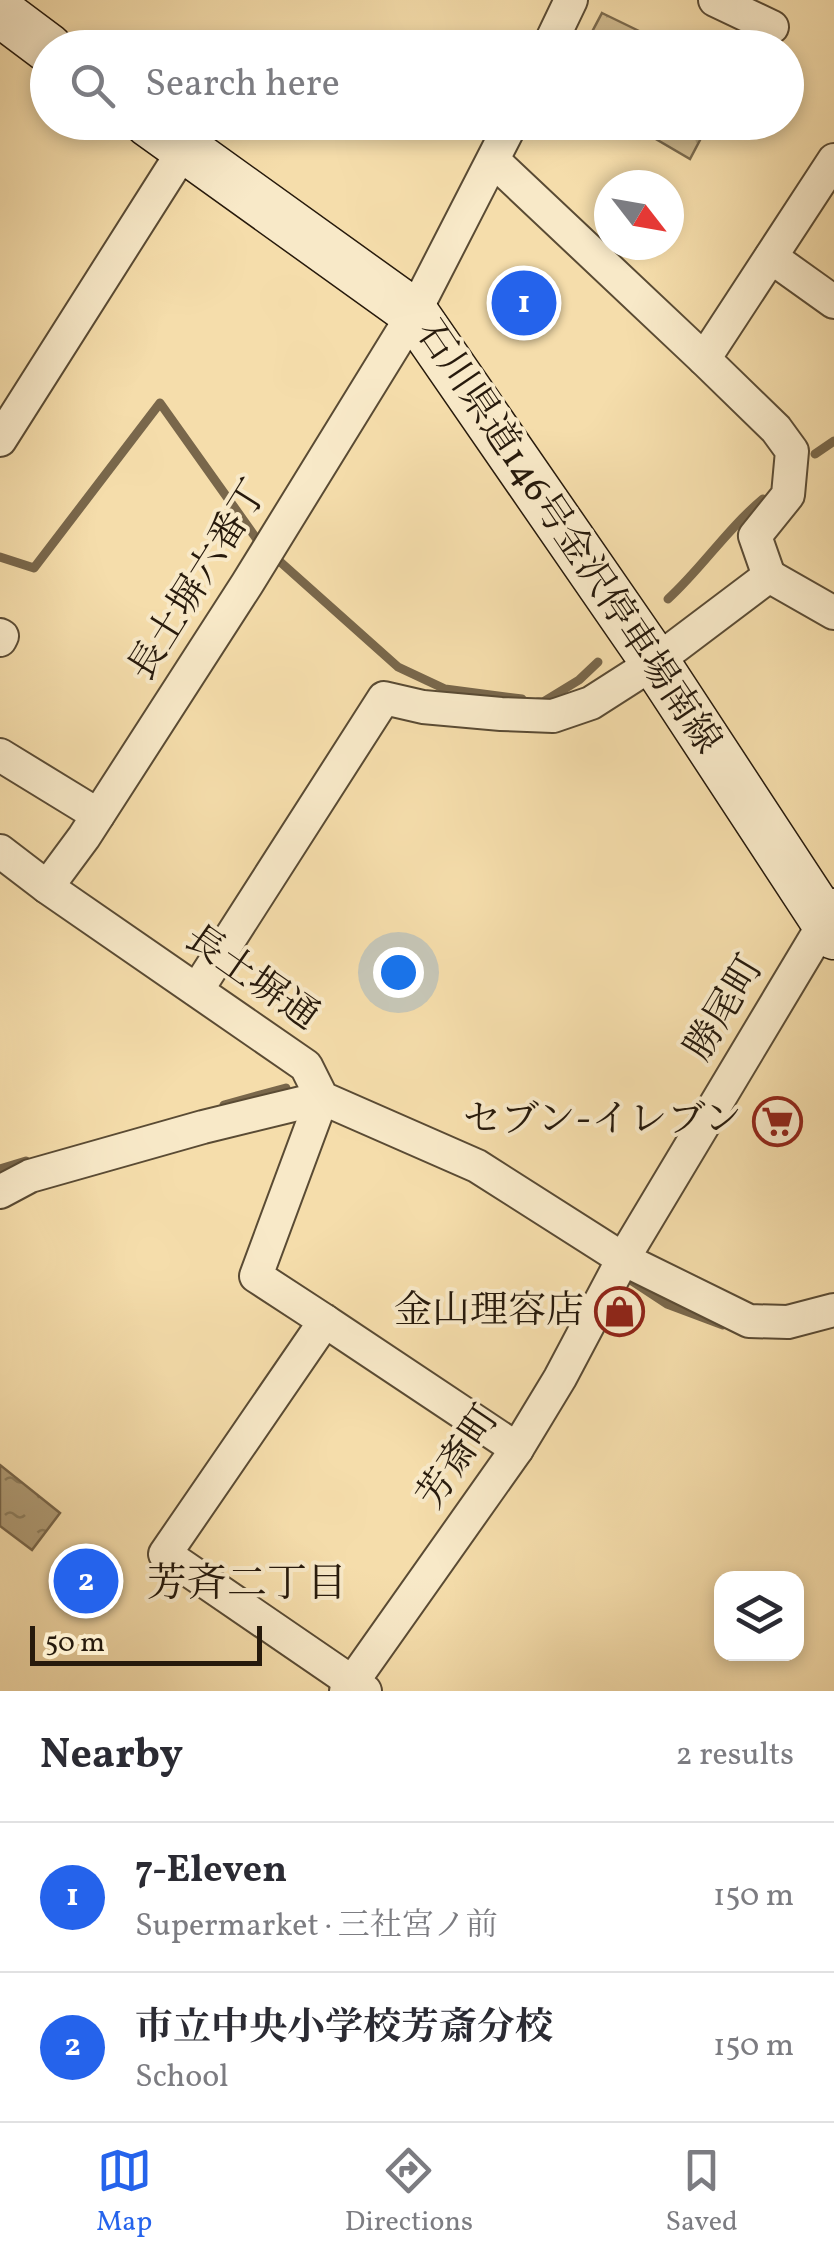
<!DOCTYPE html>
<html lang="en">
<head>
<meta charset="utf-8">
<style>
	:root { --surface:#fff; --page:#f2f2f3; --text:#2b2b33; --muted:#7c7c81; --line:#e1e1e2; --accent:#2563eb }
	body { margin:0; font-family:Vollkorn,"Noto Serif JP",serif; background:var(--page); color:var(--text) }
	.controls { position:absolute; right:30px; bottom:30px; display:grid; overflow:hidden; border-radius:20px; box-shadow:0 5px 15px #0003 }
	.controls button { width:90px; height:90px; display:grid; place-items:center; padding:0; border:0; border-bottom:2px solid var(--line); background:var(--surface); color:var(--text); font:50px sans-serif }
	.compass { position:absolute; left:594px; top:170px; width:90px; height:90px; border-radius:50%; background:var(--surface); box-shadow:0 5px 15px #0003; rotate:121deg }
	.scale { position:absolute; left:30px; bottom:25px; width:232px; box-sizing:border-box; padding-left:10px; border:5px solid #271a0c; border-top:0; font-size:28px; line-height:35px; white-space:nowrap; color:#271a0c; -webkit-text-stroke:8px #f8e9c8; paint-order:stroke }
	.you { position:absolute; left:398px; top:972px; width:35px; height:35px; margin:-25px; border:8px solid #fff; border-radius:50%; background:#1a73e8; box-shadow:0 0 0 15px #1a73e833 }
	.badge { display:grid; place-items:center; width:65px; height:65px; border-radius:50%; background:var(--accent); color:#fff; font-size:32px; font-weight:700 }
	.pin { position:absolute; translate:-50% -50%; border:5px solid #fff; box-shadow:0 2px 10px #0006 }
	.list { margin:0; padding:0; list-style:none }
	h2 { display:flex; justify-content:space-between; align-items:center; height:130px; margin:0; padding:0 40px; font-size:42px }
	h2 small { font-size:32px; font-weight:400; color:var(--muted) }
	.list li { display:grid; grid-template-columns:65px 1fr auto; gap:30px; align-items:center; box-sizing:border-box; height:150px; padding:0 40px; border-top:2px solid var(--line) }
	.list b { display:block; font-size:38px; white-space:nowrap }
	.list p { margin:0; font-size:32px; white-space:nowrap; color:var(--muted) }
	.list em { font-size:32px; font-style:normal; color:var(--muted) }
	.icon { flex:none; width:55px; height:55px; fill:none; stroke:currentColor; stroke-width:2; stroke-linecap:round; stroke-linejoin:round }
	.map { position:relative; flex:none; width:834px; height:1691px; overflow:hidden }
	.search { position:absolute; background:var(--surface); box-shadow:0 5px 15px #0003; left:30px; right:30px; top:30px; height:110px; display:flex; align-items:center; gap:25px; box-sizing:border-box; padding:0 35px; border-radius:55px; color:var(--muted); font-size:38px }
	.sheet { height:430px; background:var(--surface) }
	nav { display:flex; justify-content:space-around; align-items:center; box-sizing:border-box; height:140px; border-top:2px solid var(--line); background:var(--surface); font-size:28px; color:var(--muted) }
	nav a { display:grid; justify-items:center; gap:5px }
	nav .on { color:var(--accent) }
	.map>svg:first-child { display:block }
	.park { fill:url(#park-tufts); stroke:#7c6b4e; stroke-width:2.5 }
	.water { fill:url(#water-ripples); stroke:#79674b; stroke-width:2.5 }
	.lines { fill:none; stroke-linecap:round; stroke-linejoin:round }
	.stream { stroke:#79674b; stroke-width:9 }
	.street-casing { stroke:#5a4b34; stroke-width:36 }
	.secondary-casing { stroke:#271a0c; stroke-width:51 }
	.street { stroke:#f8e9c8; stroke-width:32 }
	.secondary { stroke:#f8e9c8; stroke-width:48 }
	.labels { text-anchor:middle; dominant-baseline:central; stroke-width:8; stroke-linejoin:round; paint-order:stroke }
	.street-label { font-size:38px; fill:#271a0c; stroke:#f8e9c8 }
	.poi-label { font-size:38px; fill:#271a0c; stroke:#f8e9c8; text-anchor:end }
	.neighbourhood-label { font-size:40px; fill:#271a0c; stroke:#f8e9c8 }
</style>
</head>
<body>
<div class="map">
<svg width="834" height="1691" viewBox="0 0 834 1691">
	<defs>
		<pattern id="park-tufts" width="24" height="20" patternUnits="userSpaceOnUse" patternTransform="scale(2.5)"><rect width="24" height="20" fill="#d2bc90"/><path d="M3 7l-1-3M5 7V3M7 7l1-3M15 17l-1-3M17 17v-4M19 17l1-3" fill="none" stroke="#b4a17b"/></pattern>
		<pattern id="water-ripples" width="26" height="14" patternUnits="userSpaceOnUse" patternTransform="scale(2.5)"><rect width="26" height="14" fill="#af9b75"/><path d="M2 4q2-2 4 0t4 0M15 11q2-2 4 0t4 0" fill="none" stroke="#8e7e5e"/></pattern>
	</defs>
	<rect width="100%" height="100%" fill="#f5ddab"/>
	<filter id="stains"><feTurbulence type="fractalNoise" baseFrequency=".002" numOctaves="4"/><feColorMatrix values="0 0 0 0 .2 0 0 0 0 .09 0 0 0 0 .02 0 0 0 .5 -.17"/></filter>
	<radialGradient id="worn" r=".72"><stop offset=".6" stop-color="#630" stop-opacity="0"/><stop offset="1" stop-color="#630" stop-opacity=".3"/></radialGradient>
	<g class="park">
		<path d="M 602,13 L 672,47 L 584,47 Z"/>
		<path d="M 655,123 L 655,122 L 709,123 L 690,159 L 649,135 Z"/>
	</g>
	<path class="water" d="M 0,1465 L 60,1513 L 32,1550 L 0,1526 Z"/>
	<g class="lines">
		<g class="stream">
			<path d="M 815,454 L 834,441"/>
			<path d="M 0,557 L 34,568 L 160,403 L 261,545"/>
			<path d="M 277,559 L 398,667 L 445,689 L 522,699"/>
			<path d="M 668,599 C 702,568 727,529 763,499"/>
			<path d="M 538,702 L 543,702 L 579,680 L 598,662"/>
			<path d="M 224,1105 L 286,1088"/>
			<path d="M 0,1169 L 26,1161"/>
			<path d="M 632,1281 L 667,1304 L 723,1325"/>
		</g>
		<defs>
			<g id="street">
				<path d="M 715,0 L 772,27"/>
				<path d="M 548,48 L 571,0"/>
				<path d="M 494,161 L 704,359 L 776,429 L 792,451 L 788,495 L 755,536 L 769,576"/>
				<path d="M 771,257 L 834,302"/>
				<path d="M 704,359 L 834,160"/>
				<path d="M 0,440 L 184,150"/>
				<path d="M 769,576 L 834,613"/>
				<path d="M 0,635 L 2,636 L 0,640"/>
				<path d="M 0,755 L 98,815"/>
				<path d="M 0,851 L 47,887 L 306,1066 L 322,1098 L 477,1166 L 623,1259 L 749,1321 L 788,1322 L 834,1310"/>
				<path d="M 47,887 L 84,837 L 247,584 L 414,313 L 512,122"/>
				<path d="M 197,990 L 384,698 L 423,707 L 501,714 L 553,716 L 591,703 L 655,662 L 769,576"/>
				<path d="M 322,1098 L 256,1276 L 325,1321 L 165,1554 L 365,1691"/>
				<path d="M 0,1192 L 30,1176 L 203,1127 L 322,1098"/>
				<path d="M 325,1321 L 517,1449"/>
				<path d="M 346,1691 L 517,1449 L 560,1378 L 623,1259 L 825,922 L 833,905"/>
			</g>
			<g id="secondary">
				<path d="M 0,12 L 48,48"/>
				<path d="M 148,122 L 414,313 L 655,662 L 834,935"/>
			</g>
		</defs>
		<use href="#street" class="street-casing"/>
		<use href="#secondary" class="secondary-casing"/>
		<use href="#street" class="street"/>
		<use href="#secondary" class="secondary"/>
	</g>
	<defs>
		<symbol id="supermarket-ring" viewBox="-11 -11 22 22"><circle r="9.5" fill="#f8e9c8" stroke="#8f2418" stroke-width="1.5"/><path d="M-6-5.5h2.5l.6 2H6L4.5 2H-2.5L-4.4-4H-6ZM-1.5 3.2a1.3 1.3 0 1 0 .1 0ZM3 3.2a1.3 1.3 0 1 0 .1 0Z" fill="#8f2418"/></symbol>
		<symbol id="shop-ring" viewBox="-11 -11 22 22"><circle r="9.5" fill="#f8e9c8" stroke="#8f2418" stroke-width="1.5"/><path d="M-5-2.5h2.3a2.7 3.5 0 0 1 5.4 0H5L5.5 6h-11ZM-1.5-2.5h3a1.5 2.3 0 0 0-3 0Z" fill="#8f2418"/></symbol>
	</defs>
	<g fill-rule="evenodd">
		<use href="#supermarket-ring" x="750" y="1094" width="55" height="55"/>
		<use href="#shop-ring" x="592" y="1284" width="55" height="55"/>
	</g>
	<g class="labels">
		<g class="street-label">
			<text transform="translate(567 538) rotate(56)">石川県道146号金沢停車場南線</text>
			<text transform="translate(200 581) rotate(-58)">長土塀六番丁</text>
			<text transform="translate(251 979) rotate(35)">長土塀通</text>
			<text transform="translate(726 1009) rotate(-59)">勝尾町</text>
			<text transform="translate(460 1458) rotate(-56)">芳斎町</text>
		</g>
		<g class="poi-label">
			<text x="742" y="1121">セブン-イレブン</text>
			<text x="584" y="1312">金山理容店</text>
		</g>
		<g class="neighbourhood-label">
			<text x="247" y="1586">芳斉二丁目</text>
		</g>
	</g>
	<rect width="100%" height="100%" filter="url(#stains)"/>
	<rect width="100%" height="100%" fill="url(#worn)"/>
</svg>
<div class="controls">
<button><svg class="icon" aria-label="layers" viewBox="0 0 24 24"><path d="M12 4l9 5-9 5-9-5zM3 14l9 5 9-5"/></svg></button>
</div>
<svg class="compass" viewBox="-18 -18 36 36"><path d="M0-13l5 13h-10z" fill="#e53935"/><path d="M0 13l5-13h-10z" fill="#7c7c81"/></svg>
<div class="scale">50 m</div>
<div class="you"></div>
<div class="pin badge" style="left:524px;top:303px">1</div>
<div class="pin badge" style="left:86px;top:1581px">2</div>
<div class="search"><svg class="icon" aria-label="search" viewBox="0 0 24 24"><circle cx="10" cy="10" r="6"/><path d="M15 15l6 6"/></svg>Search here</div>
</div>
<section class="sheet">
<h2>Nearby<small>2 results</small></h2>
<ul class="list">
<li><span class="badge">1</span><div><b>7-Eleven</b><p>Supermarket · 三社宮ノ前</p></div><em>150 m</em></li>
<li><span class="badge">2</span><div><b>市立中央小学校芳斎分校</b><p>School</p></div><em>150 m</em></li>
</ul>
</section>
<nav>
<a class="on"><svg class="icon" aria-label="map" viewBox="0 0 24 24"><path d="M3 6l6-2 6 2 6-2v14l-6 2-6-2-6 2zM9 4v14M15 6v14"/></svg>Map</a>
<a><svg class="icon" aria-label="directions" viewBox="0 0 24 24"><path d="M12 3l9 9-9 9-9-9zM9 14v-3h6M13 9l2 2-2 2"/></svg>Directions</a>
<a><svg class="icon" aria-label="saved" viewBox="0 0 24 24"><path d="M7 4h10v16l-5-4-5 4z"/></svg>Saved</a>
</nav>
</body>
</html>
